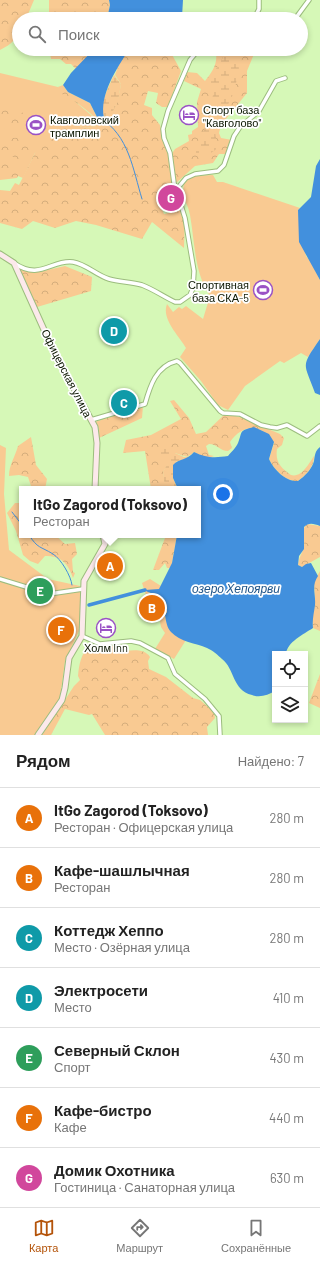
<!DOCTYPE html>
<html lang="ru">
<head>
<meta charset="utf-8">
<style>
	:root { --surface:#fff; --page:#f6f6f6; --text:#222; --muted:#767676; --line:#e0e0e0; --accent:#b45309 }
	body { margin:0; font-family:Barlow,sans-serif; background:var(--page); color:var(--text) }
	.controls { position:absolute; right:12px; bottom:12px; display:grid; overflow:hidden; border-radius:0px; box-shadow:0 2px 6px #0003 }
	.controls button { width:36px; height:36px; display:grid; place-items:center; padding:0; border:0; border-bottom:1px solid var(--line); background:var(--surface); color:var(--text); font:20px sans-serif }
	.you { position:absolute; left:223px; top:494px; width:14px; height:14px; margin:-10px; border:3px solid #fff; border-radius:50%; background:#1a73e8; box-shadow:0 0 0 6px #1a73e833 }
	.badge { display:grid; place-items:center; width:26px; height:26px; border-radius:50%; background:var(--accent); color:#fff; font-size:13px; font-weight:700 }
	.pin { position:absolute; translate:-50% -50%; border:2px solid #fff; box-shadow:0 1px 4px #0006 }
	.popup { position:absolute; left:19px; top:486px; width:182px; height:52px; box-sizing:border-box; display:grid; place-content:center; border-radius:0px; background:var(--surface); filter:drop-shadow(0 1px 3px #0005); font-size:13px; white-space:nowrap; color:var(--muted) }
	.popup b { font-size:15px; color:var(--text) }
	.popup::after { content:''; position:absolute; left:50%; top:100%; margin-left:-8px; border:8px solid transparent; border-top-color:var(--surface) }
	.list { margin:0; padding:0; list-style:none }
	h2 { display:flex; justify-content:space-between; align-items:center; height:52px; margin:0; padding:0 16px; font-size:17px }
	h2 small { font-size:13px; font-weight:400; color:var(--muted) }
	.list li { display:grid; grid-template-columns:26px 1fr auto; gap:12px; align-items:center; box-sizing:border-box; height:60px; padding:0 16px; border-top:1px solid var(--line) }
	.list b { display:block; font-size:15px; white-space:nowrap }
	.list p { margin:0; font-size:13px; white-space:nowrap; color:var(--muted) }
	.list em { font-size:13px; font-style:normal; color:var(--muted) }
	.icon { flex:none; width:22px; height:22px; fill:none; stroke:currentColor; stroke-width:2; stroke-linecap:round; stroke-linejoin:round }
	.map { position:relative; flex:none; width:320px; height:735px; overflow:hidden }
	.search { position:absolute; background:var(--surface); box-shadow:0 2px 6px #0003; left:12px; right:12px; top:12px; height:44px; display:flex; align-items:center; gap:10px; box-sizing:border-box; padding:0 14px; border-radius:22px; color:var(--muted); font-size:15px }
	.sheet { height:472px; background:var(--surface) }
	nav { display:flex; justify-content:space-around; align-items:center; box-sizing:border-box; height:56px; border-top:1px solid var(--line); background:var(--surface); font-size:11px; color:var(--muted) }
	nav a { display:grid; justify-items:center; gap:2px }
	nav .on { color:var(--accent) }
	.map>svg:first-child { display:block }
	.green { fill:#f9ca92 }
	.forest { fill:url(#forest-crowns) }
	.wetland { fill:url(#wetland-marsh) }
	.water { fill:#4290dd }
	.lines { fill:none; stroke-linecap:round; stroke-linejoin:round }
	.stream { stroke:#4290dd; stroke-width:1 }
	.canal { stroke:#4290dd; stroke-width:3.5 }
	.street-casing { stroke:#9cbd7e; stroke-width:5.5 }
	.secondary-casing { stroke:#9cbd7e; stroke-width:7 }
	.street { stroke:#fff; stroke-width:3.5 }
	.secondary { stroke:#fce9eb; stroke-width:5 }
	.labels { text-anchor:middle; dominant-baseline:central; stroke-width:3.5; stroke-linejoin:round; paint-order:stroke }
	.poi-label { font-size:11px; fill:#0b1601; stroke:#fff; text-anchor:start }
	.street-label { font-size:11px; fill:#0b1601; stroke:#fff }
	.water-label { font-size:12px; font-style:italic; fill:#205589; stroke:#fff }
</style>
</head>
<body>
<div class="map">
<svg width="320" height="735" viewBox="0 0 320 735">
	<defs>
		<pattern id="forest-crowns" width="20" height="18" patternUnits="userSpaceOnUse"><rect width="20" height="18" fill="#f9ca92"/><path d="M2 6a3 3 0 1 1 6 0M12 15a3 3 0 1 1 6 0" fill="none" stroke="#d4ad7c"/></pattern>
		<pattern id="wetland-marsh" width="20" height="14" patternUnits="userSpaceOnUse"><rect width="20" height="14" fill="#f9ca92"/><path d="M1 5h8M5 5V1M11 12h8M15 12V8" fill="none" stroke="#d4ad7c"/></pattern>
	</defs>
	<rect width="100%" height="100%" fill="#d6f8b7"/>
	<g class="green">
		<path d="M 0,73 L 58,87 L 98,121 L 96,126 L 86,128 L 76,125 L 35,153 L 23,178 L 0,169 Z"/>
		<path d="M 213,175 L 217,182 L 223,182 L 300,208 L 298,210 L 306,256 L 311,262 L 320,280 L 320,339 L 308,357 L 301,353 L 284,363 L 280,361 L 245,386 L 228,410 L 218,405 L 201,381 L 180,357 L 186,348 C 179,336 161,319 167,304 L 173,312 L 179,307 L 182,309 L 186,306 L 203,319 L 210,296 C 194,272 195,243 190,215 C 187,199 181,202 184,183 L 192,176 Z"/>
		<path d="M 0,445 L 6,448 L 4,494 L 9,550 L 48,579 L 80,586 L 80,629 L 65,661 L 60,698 L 35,735 L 0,735 Z"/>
		<path d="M 150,579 L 161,586 L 160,589 L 148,593 C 163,596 161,600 167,612 L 165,615 C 168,629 172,635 186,640 L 174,659 L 155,649 L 165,633 L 161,627 L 158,610 L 146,595 L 142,583 Z"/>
	</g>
	<g class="forest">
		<path d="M 0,0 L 34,0 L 26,19 L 19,19 C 19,36 16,42 0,50 Z"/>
		<path d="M 49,0 L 109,0 L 110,5 L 107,19 L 75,19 L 77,16 L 74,15 L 70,18 L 61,19 L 59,13 L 57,19 L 49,19 Z"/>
		<path d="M 45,49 L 94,49 L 76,69 L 71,64 L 66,64 L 60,59 L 51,59 L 50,53 L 45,52 Z"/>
		<path d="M 129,49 L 171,49 L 170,51 L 181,71 L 168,107 L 162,107 L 156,103 L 158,93 L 148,91 L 144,105 L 152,108 L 152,115 L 160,125 L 164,142 L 168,149 L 174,186 L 162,189 L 160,204 L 164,214 L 181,210 L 185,218 L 184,248 L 152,222 L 142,239 L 96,225 L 76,221 L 55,228 L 33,221 L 22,229 L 0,223 L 0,190 L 10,191 L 15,183 L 19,185 L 39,145 L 48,137 L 61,128 L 76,125 L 86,128 L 96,126 L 98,121 C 92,113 71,98 62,94 L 58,87 L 63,85 L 68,92 L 90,103 L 97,117 L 105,118 C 117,109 118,99 121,84 L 115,75 L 119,64 Z"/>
		<path d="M 215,49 L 275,49 L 254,54 L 247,71 L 247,93 L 221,125 L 219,133 L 221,138 L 232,140 L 227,154 L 219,154 L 213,163 L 195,166 L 175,184 L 171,155 L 175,149 L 189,141 L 188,135 L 192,134 L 192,131 L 198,127 L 197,102 L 201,89 L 184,81 L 187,72 L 197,73 L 205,81 C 213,71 219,62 215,49 Z"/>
		<path d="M 6,110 L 24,113 L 26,116 L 23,118 L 28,123 L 0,129 L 0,112 Z"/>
		<path d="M 20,137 L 31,147 L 31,153 L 26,163 L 23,164 L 14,157 L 0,153 L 0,140 Z"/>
		<path d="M 0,160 L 20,172 L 17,178 L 0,180 Z"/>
		<path d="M 65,266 L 92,277 L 91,291 L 37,307 L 19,269 L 39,272 Z"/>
		<path d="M 174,400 L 189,418 L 196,434 L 206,432 L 225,414 L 240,417 L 280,434 L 284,438 L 282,445 L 277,449 C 275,462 281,468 291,475 C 302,478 309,463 314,456 C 314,467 307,474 298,481 C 286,482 274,470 269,459 L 274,443 C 262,424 243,423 230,442 L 232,448 L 228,451 C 220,451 217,444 209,444 L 206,446 L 209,455 L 214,456 C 207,459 201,456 194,452 C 188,459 182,455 175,453 L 163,472 L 166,489 L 151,489 L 145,451 L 123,453 L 126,440 L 151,435 L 181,419 L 170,401 Z"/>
		<path d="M 143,406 L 142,418 L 99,438 L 99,429 L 95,422 Z"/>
		<path d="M 31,437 L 36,465 L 47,479 L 45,489 L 32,489 L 28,477 L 19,475 L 9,476 C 9,465 15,457 18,446 Z"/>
		<path d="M 15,503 L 20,503 L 19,510 L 22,513 L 22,535 L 55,535 L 65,544 L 75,543 L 77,554 L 72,559 L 73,572 L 75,573 L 73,578 C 68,563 61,556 45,556 L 38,564 L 30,561 L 23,555 L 16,531 L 7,513 Z"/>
		<path d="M 307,524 L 320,526 L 320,557 L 302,567 L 298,565 C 299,558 301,555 303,550 C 307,541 299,532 307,524 Z"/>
		<path d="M 164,535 L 177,535 L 172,563 L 171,568 L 167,568 L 165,563 L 159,570 L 153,570 L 165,538 Z"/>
		<path d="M 320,571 L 320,631 L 313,628 L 312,617 L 315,604 L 314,582 Z"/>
		<path d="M 89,645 L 100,647 L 121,645 L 126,651 C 134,650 145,649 150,657 L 148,661 L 149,669 L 166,677 L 193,698 L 200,700 L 214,712 L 215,718 L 207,727 L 208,735 L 105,735 L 92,714 L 89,715 L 65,709 L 51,735 L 42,735 L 74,686 L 80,680 L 78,676 C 79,664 81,655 89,645 Z"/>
		<path d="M 320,674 L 320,708 L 309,703 Z"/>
	</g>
	<g class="wetland">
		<path d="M 228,49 L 250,49 C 235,62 240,74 234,91 C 230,105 219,115 216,130 C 214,135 218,142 218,148 L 208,155 L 196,154 L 196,145 L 206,126 L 213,95 L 208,82 Z"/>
		<path d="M 114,75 L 121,84 L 118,101 L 110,117 L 105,118 C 97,108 109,86 114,75 Z"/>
		<path d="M 163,444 L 171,446 L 175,453 L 184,457 L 189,456 L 186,459 L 176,462 L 173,478 L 178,489 L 165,488 L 163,472 L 168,463 L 161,458 L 158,450 Z"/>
	</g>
	<g class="water">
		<path d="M 109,0 L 183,0 L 182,17 L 181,19 L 107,19 L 110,5 Z"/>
		<path d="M 94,49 L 129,49 C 117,69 99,94 104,118 L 97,117 L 90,103 L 68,92 L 63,85 L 71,73 Z"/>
		<path d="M 320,159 L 320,280 L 299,242 L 298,210 L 311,197 L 316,166 Z"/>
		<path d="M 320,339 L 320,395 L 315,393 C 304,362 300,368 320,339 Z"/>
		<path d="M 254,427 L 269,434 L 274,442 L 269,459 C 274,470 286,482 298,481 C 305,476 312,469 314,461 C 315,455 315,451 320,447 L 320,526 C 314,524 309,522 304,527 L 304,549 L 299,556 L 298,565 L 302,567 L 306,564 L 311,563 L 318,576 C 311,586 316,594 315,605 C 314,613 312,620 313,628 C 304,634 287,642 286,654 L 275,654 L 275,691 C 268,695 260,698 252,695 C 232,690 235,669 222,659 C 218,655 212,650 207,648 C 196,643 180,642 171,632 C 167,628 166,621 165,615 L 167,612 C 164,606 163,598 157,595 C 153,592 149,594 145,590 L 159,589 L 172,563 L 177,535 L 198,535 L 198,489 L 178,489 L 173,478 L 173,465 C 178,459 188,460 194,452 C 206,458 215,458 228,456 C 231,452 236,448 238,443 C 243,431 238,431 254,427 Z"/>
	</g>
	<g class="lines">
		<g class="stream">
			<path d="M 100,118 C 129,135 133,170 142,199"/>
			<path d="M 12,512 L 22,525"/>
			<path d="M 29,535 C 38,549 40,546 53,554 C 61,559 71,576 72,585"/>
		</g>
		<path class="canal" d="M 89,605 L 145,590"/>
		<defs>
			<g id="street">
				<path d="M 254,19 L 259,9 L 259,0"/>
				<path d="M 295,19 L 309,0"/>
				<path d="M 176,190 L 186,178 L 195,174 L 218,171 L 224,165 L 234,136 L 240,127 L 259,111 L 276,81 L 285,78"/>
				<path d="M 14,263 C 40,281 52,259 73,262 C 86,264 96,275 109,279 C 119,282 131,282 142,285 C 153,289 164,297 175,302 L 180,302 L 190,295 L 193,288 L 194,271 L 185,218 L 174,183 L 170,153 L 164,138 L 163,129 L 168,111 L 190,60 L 199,49"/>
				<path d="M 91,420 L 145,404 C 150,386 156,366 177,361 L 180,363 L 220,411 L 223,413 L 240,414 L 261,425 L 270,427 L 277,428 L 287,425 L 307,436 L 320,426"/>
				<path d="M 0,579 L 49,594 L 83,589"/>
				<path d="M 82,636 L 100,644 L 131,641 L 140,643 L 168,658 L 175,674 L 205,699 L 219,716 L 220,735"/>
			</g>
			<g id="secondary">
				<path d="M 0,254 L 14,263 L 54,352 L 95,427 L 97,443 L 95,489"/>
				<path d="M 38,735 L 62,700 L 65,688 L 69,658 L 82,636 L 84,581 L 105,544 L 103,535"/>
			</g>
		</defs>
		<use href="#street" class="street-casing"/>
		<use href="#secondary" class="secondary-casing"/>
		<use href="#street" class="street"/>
		<use href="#secondary" class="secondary"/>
	</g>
	<defs>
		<symbol id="hotel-ring" viewBox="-11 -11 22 22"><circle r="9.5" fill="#fff" stroke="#9a52c5" stroke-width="1.5"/><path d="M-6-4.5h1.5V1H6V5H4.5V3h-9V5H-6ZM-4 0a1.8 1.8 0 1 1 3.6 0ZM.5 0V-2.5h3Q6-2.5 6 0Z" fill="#9a52c5"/></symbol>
		<symbol id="stadium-ring" viewBox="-11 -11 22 22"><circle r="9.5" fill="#fff" stroke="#9a52c5" stroke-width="1.5"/><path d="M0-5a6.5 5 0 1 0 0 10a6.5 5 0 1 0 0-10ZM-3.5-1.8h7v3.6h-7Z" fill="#9a52c5"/></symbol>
	</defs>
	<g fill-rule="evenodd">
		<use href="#hotel-ring" x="178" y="104" width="22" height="22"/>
		<use href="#stadium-ring" x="25" y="114" width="22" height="22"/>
		<use href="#stadium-ring" x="252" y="279" width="22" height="22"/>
		<use href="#hotel-ring" x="95" y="617" width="22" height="22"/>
	</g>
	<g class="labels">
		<g class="poi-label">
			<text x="203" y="109">Спорт база<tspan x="203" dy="13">"Кавголово"</tspan></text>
			<text x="50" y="119">Кавголовский<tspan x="50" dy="13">трамплин</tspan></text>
			<text x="249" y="284" text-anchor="end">Спортивная<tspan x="249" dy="13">база СКА-5</tspan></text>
			<text x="106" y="647" text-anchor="middle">Холм Inn</text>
		</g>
		<g class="street-label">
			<text transform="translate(67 373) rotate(63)">Офицерская улица</text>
		</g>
		<g class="water-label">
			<text x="236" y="588">озеро Хепоярви</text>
		</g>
	</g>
</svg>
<div class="controls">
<button><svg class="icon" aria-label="locate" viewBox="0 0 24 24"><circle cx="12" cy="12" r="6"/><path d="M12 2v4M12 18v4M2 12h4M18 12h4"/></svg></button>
<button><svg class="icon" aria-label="layers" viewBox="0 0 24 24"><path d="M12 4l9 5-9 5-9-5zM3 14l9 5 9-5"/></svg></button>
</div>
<div class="you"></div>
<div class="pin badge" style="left:110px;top:566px;background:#e8710a">A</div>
<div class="popup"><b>ItGo Zagorod (Toksovo)</b>Ресторан</div>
<div class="pin badge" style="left:152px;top:608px;background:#e8710a">B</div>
<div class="pin badge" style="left:124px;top:403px;background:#0f9aa8">C</div>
<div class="pin badge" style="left:114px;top:331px;background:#0f9aa8">D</div>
<div class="pin badge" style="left:40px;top:591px;background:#2e9e5b">E</div>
<div class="pin badge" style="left:61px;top:630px;background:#e8710a">F</div>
<div class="pin badge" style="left:171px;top:198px;background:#d1479c">G</div>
<div class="search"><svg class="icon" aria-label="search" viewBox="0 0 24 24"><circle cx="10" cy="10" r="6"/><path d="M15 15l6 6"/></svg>Поиск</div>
</div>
<section class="sheet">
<h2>Рядом<small>Найдено: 7</small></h2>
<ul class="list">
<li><span class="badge" style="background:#e8710a">A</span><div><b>ItGo Zagorod (Toksovo)</b><p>Ресторан · Офицерская улица</p></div><em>280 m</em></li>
<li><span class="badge" style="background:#e8710a">B</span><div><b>Кафе-шашлычная</b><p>Ресторан</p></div><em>280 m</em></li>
<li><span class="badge" style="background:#0f9aa8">C</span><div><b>Коттедж Хеппо</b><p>Место · Озёрная улица</p></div><em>280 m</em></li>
<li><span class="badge" style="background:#0f9aa8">D</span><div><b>Электросети</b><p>Место</p></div><em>410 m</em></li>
<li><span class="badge" style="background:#2e9e5b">E</span><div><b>Северный Склон</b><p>Спорт</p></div><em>430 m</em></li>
<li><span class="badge" style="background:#e8710a">F</span><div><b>Кафе-бистро</b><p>Кафе</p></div><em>440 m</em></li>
<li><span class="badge" style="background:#d1479c">G</span><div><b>Домик Охотника</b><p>Гостиница · Санаторная улица</p></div><em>630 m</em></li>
</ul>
</section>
<nav>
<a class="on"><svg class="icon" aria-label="map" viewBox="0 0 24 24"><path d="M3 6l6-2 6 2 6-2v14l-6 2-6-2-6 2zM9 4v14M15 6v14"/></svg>Карта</a>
<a><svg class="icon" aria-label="directions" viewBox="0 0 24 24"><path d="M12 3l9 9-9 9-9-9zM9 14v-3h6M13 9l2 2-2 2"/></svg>Маршрут</a>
<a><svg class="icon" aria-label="saved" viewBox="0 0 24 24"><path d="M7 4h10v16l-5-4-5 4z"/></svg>Сохранённые</a>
</nav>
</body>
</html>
